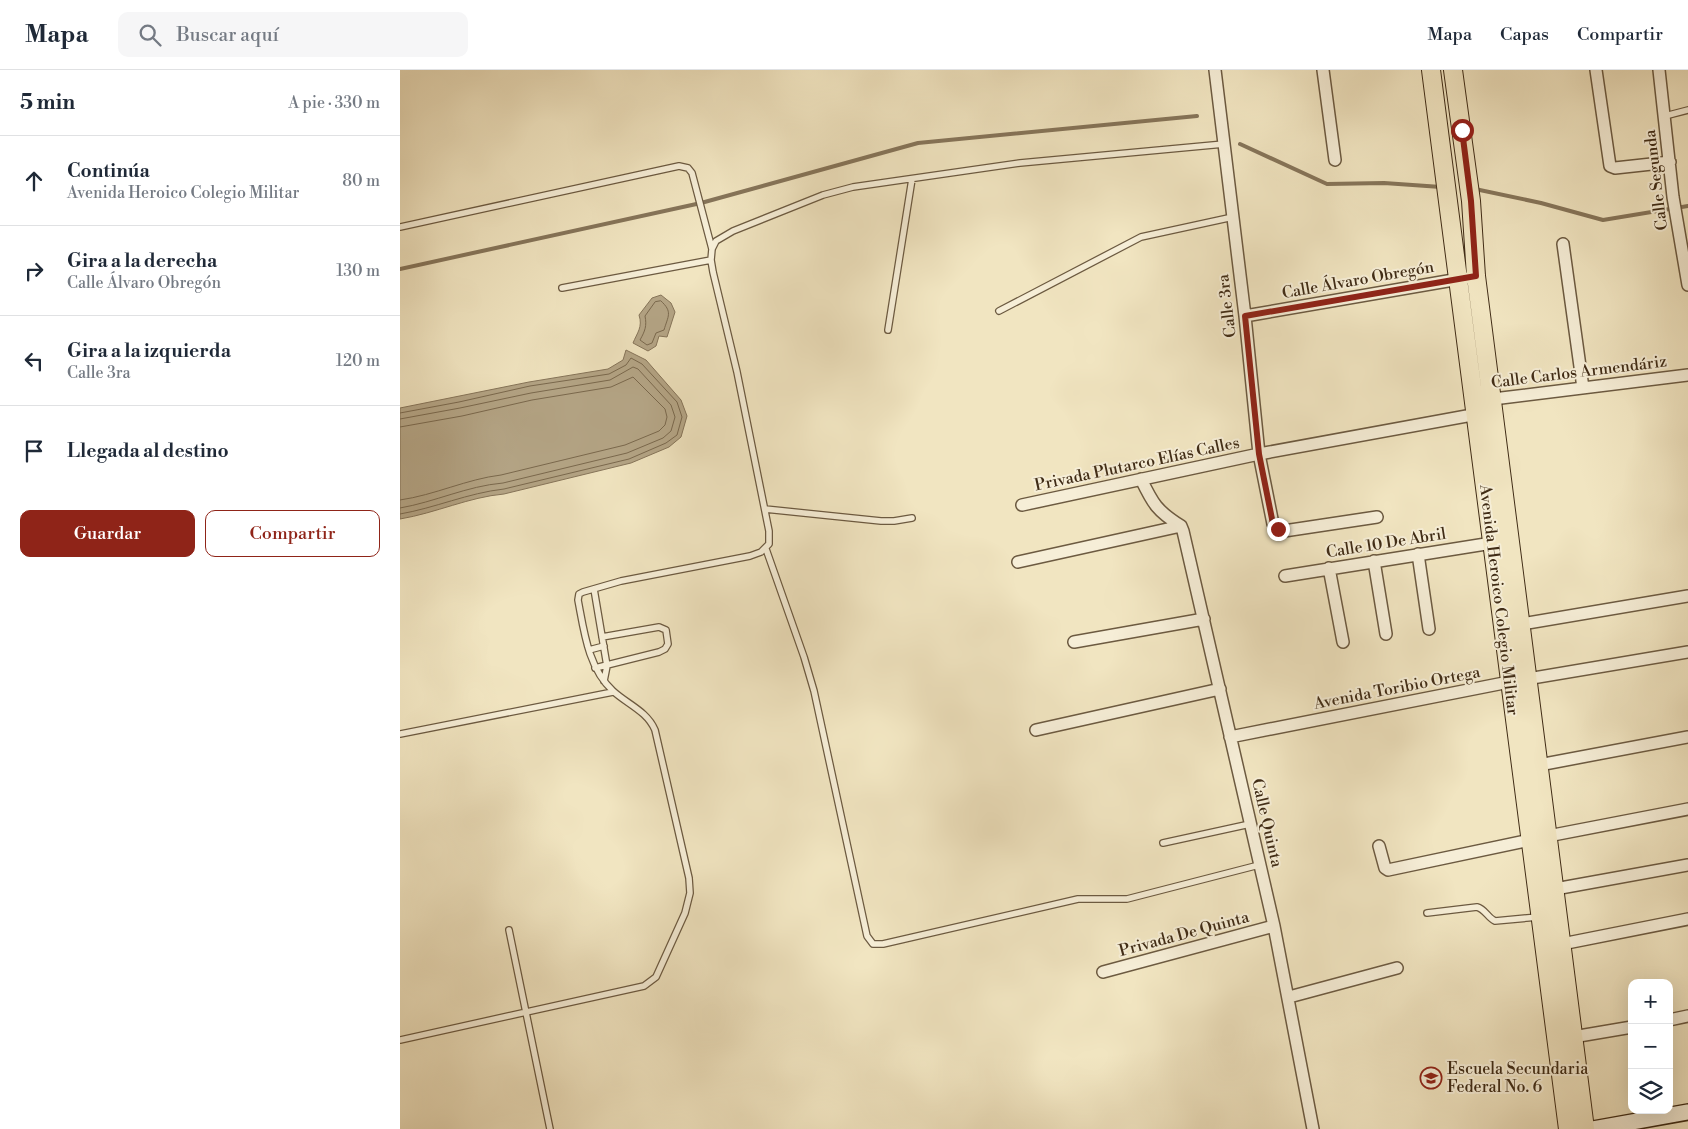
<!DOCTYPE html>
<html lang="es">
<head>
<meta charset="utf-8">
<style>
  :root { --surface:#fff; --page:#f6f6f7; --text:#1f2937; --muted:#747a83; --line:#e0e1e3; --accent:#8f2418 }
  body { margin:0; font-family:"Libre Bodoni",serif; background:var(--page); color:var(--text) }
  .controls { position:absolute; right:15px; bottom:15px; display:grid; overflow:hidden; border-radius:10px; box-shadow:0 5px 20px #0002 }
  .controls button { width:45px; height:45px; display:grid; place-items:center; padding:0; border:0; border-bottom:1px solid var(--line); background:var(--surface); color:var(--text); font:25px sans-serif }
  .stop { position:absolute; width:15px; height:15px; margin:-11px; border:4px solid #8f2418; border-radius:50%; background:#fff }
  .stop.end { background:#8f2418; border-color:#fff; box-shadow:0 1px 5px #0008 }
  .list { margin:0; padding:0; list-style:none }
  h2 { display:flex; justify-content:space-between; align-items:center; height:65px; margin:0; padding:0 20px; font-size:21px }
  h2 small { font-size:16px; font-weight:400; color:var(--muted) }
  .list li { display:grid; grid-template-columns:32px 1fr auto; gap:15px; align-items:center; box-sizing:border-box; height:90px; padding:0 20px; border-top:1px solid var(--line) }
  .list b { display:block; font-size:19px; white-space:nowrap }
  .list p { margin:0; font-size:16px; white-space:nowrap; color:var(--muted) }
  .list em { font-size:16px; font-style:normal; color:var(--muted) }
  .actions { display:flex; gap:10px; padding:15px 20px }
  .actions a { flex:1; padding:11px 0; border:1px solid var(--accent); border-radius:10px; text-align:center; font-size:18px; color:var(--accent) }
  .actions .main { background:var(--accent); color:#fff }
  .icon { flex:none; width:28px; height:28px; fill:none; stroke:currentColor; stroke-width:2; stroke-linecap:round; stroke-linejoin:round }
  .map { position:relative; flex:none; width:1288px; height:1059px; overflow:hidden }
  header { display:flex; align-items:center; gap:30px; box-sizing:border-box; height:70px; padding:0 25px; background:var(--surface); border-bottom:1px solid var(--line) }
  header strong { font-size:24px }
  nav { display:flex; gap:28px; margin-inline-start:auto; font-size:18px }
  .search { width:350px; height:45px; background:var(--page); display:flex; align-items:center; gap:12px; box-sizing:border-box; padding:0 18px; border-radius:10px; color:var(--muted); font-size:19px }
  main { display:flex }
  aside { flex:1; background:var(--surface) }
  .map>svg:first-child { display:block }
  .water { fill:#b5a687; stroke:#86755a }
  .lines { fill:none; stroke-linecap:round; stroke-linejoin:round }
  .shore { stroke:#7a694e; stroke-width:1 }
  .stream { stroke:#86755a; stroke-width:4 }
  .lane-casing { stroke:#6c5a41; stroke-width:8 }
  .street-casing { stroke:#6c5a41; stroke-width:14 }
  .secondary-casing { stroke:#402c16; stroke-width:18 }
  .primary-casing { stroke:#402c16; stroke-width:20 }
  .lane { stroke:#f6eed7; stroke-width:5.5 }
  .street { stroke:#f6eed7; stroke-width:11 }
  .secondary { stroke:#f6eed7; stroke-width:15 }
  .primary { stroke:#f1e5c1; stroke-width:18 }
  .route { stroke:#8f2418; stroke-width:6 }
  .labels { text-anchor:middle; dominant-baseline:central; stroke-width:4; stroke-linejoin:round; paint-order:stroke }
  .street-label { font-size:16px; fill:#402c16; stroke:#f6eed7 }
  .poi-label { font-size:16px; fill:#402c16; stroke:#f6eed7; text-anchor:start }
</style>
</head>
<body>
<header>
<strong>Mapa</strong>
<div class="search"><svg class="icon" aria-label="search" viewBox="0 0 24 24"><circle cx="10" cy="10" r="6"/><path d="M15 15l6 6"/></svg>Buscar aquí</div>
<nav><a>Mapa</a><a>Capas</a><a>Compartir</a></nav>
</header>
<main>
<aside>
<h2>5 min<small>A pie · 330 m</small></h2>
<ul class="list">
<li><svg class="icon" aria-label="ahead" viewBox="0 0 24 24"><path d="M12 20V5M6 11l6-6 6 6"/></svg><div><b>Continúa</b><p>Avenida Heroico Colegio Militar</p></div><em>80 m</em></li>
<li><svg class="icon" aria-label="right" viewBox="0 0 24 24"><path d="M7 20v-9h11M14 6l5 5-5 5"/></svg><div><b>Gira a la derecha</b><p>Calle Álvaro Obregón</p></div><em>130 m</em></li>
<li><svg class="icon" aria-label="left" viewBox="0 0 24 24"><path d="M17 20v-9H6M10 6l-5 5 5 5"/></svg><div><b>Gira a la izquierda</b><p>Calle 3ra</p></div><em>120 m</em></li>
<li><svg class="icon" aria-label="arrive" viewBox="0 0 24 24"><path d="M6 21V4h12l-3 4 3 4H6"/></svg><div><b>Llegada al destino</b></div></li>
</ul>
<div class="actions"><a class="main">Guardar</a><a>Compartir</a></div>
</aside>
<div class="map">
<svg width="1288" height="1059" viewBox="0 0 1288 1059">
  <rect width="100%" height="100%" fill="#f1e5c1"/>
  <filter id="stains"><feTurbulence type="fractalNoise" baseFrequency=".004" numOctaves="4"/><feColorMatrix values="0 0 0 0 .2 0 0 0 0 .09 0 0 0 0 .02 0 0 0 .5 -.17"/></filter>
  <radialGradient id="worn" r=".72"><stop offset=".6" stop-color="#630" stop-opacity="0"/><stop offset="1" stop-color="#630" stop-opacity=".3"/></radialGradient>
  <path class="water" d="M261 225 271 233 275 242 267 267 259 266 256 276 248 281 233 273C237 263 243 257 239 245L252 228Z
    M226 280 246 290 281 330 287 346 281 367 269 377 231 393 104 424C69 427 36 443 0 449V338L129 312 208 299 223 290Z"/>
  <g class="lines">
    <path class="shore" d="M261 231C273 242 268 246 264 260L256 263 252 273 247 275 240 270C245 261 247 256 245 246L255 232Z
      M0 343 59 332 130 316 209 304 226 295 231 288 242 294 277 332 282 347 277 365 266 373 229 389 104 419C68 423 35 438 0 444
      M0 349 60 338 131 323 210 310 233 297 238 299 271 335 275 347 271 361 263 368 227 383 103 413C67 416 35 432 0 438
      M0 357 62 346 132 330 211 317 233 307 265 339 267 347 265 355 259 361 225 375 101 405C67 409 35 425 0 430"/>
    <path class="stream" d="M840 74 927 114 984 113 1041 117
      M1075 119 1141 133 1203 150 1288 136
      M0 199 301 133 518 73 797 46"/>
    <g class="lane-casing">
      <path id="lane" d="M1265 46 1288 40
        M0 157 279 96 288 98 292 103 312 179
        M162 218 311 190
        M599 241 741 167 833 147
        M488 260 512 109
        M365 439 481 451H494L512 448
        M366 479 404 587 414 621 467 866 473 874H483L678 829H727L859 795
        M194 519 207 596 204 611
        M189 580 204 576
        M195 598 259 582 265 579 268 574 266 560 259 557 202 567
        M0 664 213 622
        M763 773 850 754
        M1027 843 1077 837C1085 839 1088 848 1095 851L1138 847
        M109 860 150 1059
        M0 970 244 916 256 907 285 843 290 823 289 808 255 660C247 641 227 634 213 621 188 598 184 561 178 530L179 524 183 522 221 511 350 486 361 482 369 474V461L337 302 313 202 311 190 312 179 316 171 333 161 423 125 453 117 620 93 824 74"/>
    </g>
    <g class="street-casing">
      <path id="street" d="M815 0 845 246 859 384 873 454 879 459 884 461 977 447
        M923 0 935 90
        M1196 0 1210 96 1215 98 1270 92
        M1259 0 1273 127 1288 215
        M1163 174 1183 318
        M845 246 1065 208
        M1085 330 1288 305
        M741 409C753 434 757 441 781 456
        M622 435 859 384 1094 341
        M781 456 783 461 874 856 913 1059
        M1018 484 1029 559
        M974 491 986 564
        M618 492 781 456
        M929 498 943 572
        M885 506 1092 473
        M1122 554 1288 526
        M674 572 804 549
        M636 660 820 619
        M830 667 1109 612 1288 582
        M1139 695 1288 667
        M1148 766 1288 739
        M979 776 985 798 988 800 1130 770
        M1155 819 1288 795
        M1162 874 1288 849
        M703 902 874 856
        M889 927 997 898
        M1269 950 1288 946
        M1173 967 1232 957"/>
    </g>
    <g class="secondary-casing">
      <path id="secondary" d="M1193 1059 1288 1042"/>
    </g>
    <g class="primary-casing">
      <path id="primary" d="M1031 0 1168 1059
        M1053 0 1071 131 1076 206 1185 1059"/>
    </g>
    <use href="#lane" class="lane"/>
    <use href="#street" class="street"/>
    <use href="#secondary" class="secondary"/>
    <use href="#primary" class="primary"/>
  </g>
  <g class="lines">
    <path class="route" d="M878 459 873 454 859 384 845 246 1076 206 1071 131 1062 60"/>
  </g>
  <defs>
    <g id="school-ring" transform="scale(1.125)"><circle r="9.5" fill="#f6eed7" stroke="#8f2418" stroke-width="1.5"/><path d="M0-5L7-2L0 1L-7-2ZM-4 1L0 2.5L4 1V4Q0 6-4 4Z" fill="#8f2418"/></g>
  </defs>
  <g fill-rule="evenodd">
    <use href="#school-ring" x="1031" y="1008"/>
  </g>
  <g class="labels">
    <g class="street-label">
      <text transform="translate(1256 110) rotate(-97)">Calle Segunda</text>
      <text transform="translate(958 210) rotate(-10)">Calle Álvaro Obregón</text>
      <text transform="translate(827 236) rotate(-97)">Calle 3ra</text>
      <text transform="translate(1179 302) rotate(-7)">Calle Carlos Armendáriz</text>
      <text transform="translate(737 394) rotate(-12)">Privada Plutarco Elías Calles</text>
      <text transform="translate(986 473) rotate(-9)">Calle 10 De Abril</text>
      <text transform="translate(1099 530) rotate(83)">Avenida Heroico Colegio Militar</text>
      <text transform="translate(997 618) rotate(-11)">Avenida Toribio Ortega</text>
      <text transform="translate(867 753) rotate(77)">Calle Quinta</text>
      <text transform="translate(784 864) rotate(-15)">Privada De Quinta</text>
    </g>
    <g class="poi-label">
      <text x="1047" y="999">Escuela Secundaria<tspan x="1047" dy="18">Federal No. 6</tspan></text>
    </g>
  </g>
  <rect width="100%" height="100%" filter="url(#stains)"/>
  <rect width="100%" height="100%" fill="url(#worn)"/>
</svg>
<div class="controls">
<button>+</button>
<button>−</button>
<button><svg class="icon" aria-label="layers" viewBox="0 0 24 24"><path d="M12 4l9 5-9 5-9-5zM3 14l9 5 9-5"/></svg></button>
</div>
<div class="stop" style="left:1062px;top:60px"></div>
<div class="stop end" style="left:878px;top:459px"></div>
</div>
</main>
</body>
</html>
